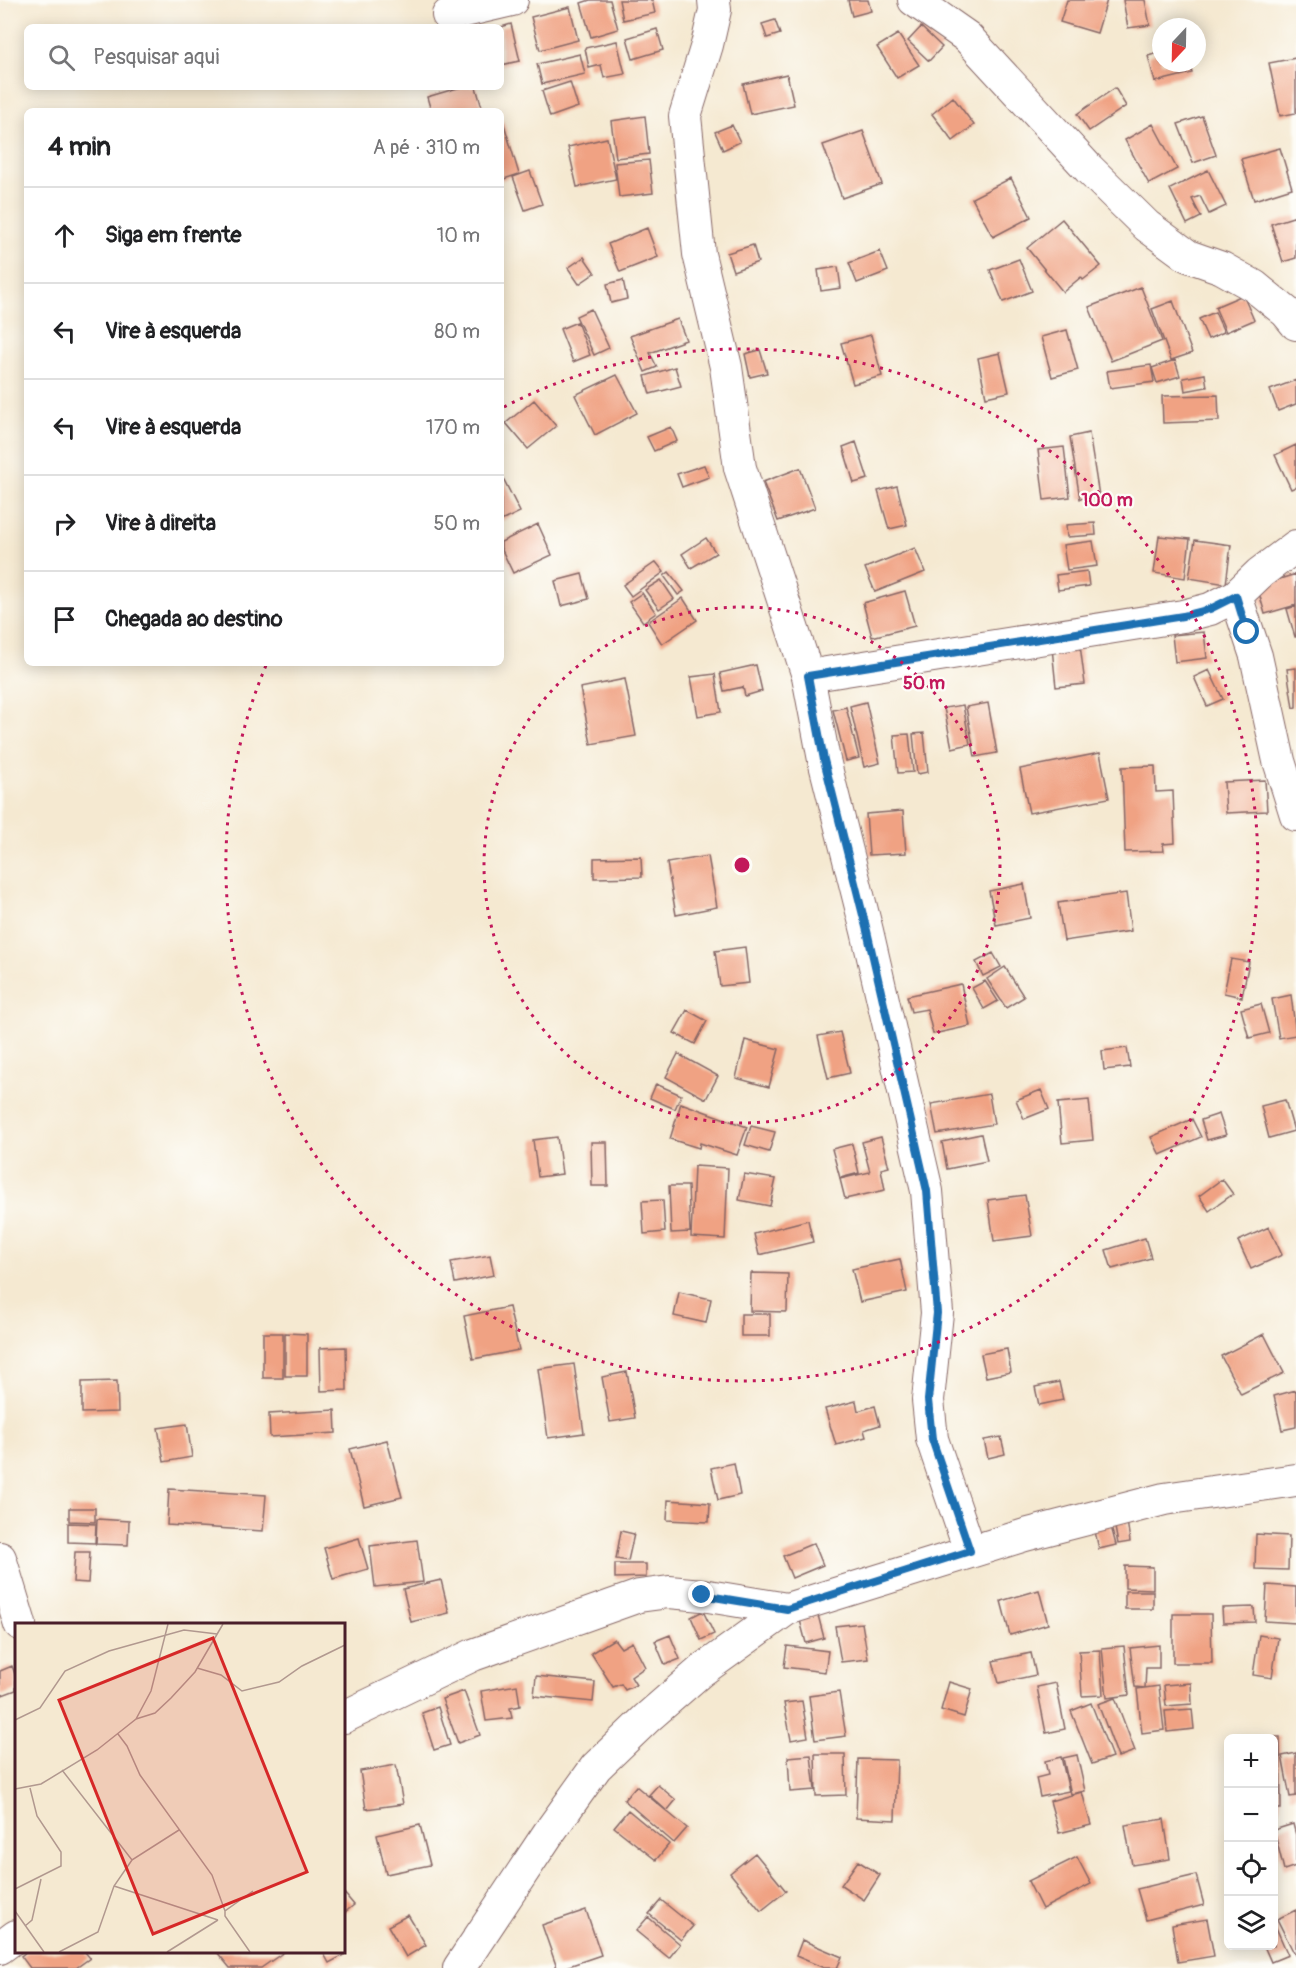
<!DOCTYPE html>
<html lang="pt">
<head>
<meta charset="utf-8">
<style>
  :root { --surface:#fff; --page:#f6f6f6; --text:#202124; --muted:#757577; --line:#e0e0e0 }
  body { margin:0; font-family:Pangolin,sans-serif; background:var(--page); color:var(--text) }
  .controls { position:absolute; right:18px; bottom:18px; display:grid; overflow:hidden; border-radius:9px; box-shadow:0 3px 15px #0003 }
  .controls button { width:54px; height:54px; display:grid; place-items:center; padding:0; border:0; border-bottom:2px solid var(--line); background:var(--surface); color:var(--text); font:30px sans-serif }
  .compass { position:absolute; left:1152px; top:18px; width:54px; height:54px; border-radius:50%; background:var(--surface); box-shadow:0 3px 15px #0003; rotate:202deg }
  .stop { position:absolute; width:18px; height:18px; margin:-14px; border:4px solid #1f6fb2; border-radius:50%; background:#fff }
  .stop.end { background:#1f6fb2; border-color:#fff; box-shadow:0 2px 6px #0008 }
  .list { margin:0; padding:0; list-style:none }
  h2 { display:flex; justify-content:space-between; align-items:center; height:78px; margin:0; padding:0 24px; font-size:26px }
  h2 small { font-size:20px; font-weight:400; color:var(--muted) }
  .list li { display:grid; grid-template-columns:39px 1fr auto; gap:18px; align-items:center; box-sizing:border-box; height:96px; padding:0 24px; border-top:2px solid var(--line) }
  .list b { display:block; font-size:22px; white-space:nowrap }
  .list em { font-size:20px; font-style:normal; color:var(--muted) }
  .icon { flex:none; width:33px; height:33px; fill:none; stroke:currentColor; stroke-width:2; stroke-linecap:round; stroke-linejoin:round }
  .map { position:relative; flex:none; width:1296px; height:1968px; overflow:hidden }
  .search { position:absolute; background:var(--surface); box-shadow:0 3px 15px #0003; left:24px; top:24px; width:480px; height:66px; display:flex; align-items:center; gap:15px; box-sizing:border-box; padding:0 21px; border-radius:9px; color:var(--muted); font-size:22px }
  .panel { position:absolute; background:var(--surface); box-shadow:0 3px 15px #0003; left:24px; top:108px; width:480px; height:558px; border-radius:9px }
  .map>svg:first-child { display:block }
  .building { fill:#f0a283 }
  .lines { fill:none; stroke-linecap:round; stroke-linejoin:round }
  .minor-casing { stroke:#866665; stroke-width:34 }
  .minor { stroke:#fff; stroke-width:32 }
  .route { stroke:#1f6fb2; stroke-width:8 }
  .ring { fill:none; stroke:#c2185b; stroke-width:3; stroke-dasharray:3 6 }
  .inset-road { fill:none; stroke:#b1988f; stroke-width:1.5 }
  .view { fill:#d62828; fill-opacity:0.15; stroke:#d62828; stroke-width:3 }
  .inset-edge { fill:none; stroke:#4a1f2b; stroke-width:3 }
  .centre { fill:#c2185b; stroke:#fdfcf7; stroke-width:3 }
  .ring-label { font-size:18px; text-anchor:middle; font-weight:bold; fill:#c2185b; stroke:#fdfcf7; stroke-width:4.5; stroke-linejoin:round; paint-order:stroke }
</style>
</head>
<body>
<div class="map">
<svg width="1296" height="1968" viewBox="0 0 1296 1968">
  <rect width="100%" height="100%" fill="#fdfcf7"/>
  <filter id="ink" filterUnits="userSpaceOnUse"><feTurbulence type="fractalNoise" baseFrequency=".0167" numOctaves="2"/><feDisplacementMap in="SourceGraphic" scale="12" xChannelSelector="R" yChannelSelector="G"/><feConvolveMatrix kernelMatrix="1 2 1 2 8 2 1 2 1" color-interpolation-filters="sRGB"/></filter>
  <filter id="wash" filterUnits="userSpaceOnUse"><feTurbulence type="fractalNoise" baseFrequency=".008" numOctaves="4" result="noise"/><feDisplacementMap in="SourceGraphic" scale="24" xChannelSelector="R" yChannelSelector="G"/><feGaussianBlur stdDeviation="1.35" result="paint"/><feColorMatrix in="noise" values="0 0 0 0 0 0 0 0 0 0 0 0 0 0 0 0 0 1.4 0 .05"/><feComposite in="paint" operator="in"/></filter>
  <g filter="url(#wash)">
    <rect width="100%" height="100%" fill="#f5e9d1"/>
    <g id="blocks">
      <path class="building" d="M590 0H610L618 29 591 37 581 3Z
        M619 0H652L655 13 623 20Z
        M848 0H868L871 11 852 16Z
        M1067 0H1107L1097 33 1060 22Z
        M1123 0H1145L1150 25 1128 28Z
        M570 7 578 40 540 50 531 17Z
        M775 20 780 34 767 38 762 24Z
        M511 24 520 61 501 65V27Z
        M921 27 942 47 929 61 908 41Z
        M657 29 663 50 633 59 627 38Z
        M898 34 919 65 897 78 877 47Z
        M617 41 625 74 604 78 601 65 589 68 585 48Z
        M1161 52V63H1189L1192 73 1155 82 1148 56Z
        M580 54 585 74 542 84 537 64Z
        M1296 58V113L1280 116 1269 63Z
        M787 74 794 105 750 114 743 84Z
        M570 82 578 107 550 117 542 91Z
        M461 87H476L483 111H431L427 97Z
        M1115 88 1126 106 1089 131 1077 114Z
        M953 97 974 125 953 141 932 114Z
        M645 116 649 154 616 158 611 121Z
        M1202 116 1216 155 1193 163 1178 124Z
        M503 121 519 174 501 180V122Z
        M1153 124 1177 169 1149 184 1125 140Z
        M732 125 740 142 723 150 715 132Z
        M863 131 882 184 842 198 823 145Z
        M607 138 616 179 577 187 568 147Z
        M1280 148 1292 188 1254 200 1241 159Z
        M649 160 653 193 619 197 615 163Z
        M1208 170 1226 206 1209 214 1200 196 1192 199 1201 217 1187 224 1170 189Z
        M530 171 542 204 525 210 513 177Z
        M1011 178 1031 217 993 237 972 198Z
        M1296 216V258L1283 262 1271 224Z
        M1062 219 1101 266 1083 280 1081 277 1063 292 1027 248Z
        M647 228 658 257 620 272 608 244Z
        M753 245 758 262 733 271 727 253Z
        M880 251 888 271 857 283 849 263Z
        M584 257 595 273 579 284 568 268Z
        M1019 259 1032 291 1003 302 990 270Z
        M838 267 841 288 821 291 818 270Z
        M623 280 627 299 611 303 607 284Z
        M1141 287 1162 341 1111 361 1089 307Z
        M1243 295 1254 320 1226 332 1215 307Z
        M1173 301 1192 353 1171 360 1152 309Z
        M591 309 609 348 594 355 576 316Z
        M1215 312 1224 332 1208 339 1199 319Z
        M678 319 686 340 650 353 657 367 645 372 630 336Z
        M577 322 590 355 573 362 560 329Z
        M1067 330 1078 370 1052 377 1041 337Z
        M871 335 882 376 853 384 841 343Z
        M760 350 767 373 750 377 745 354Z
        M1000 353 1009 392 986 397 978 358Z
        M1175 360 1180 376 1157 383 1152 368Z
        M1151 365 1154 382 1110 388 1107 371Z
        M675 367 681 386 650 394 645 376Z
        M1205 374 1207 387 1185 391 1183 378Z
        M617 375 637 413 595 435 575 395Z
        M1296 380V404L1278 411 1270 390Z
        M1218 395 1219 421 1163 423 1162 396Z
        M534 400 556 426 528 449 506 423Z
        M671 427 677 441 654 451 647 437Z
        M1089 433 1099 496 1080 499 1070 437Z
        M856 442 868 479 854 483 843 447Z
        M1296 445V487L1291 489 1275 455Z
        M1064 447 1070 497 1044 500 1038 450Z
        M704 465 709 477 682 487 677 474Z
        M800 468 815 508 778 521 763 482Z
        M501 474 520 512 501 521Z
        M897 486 907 525 889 529 878 491Z
        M1095 523 1096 535 1067 537 1066 525Z
        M538 524 552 555 513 573 501 548V542Z
        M1159 536 1190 539 1185 578 1154 573Z
        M706 538 716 553 691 568 682 554Z
        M1195 540 1231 545 1226 584 1189 578Z
        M1093 541 1097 566 1067 570 1063 545Z
        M915 548 925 572 875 592 865 568Z
        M656 562 664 572 631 596 623 585Z
        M1087 571 1089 586 1058 590 1056 575Z
        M669 572 684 591 678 595 664 576Z
        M582 574 589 599 561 606 555 581Z
        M1296 574V605L1265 614 1257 586Z
        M661 580 674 599 659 609 645 590Z
        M905 591 915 626 872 637 863 603Z
        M642 593 656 613 643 622 629 602Z
        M683 598 697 620 662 644 648 622Z
        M1296 606V637H1295L1287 609Z
        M1204 632 1207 658 1175 662 1172 635Z
        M1080 645 1085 684 1056 687 1052 648Z
        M756 665 762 691 745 696 743 687 724 691 720 673Z
        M1296 668V707L1293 708 1287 669Z
        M1209 670 1223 699 1207 706 1194 677Z
        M715 674 721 712 698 716 691 677Z
        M625 679 636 736 591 744 580 688Z
        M866 702 880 763 864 767 850 706Z
        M988 703 997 753 975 757 966 707Z
        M963 705 970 744 952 748 944 708Z
        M846 707 859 758 846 761 833 710Z
        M924 733 928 772 917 774 913 734Z
        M909 734 913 772 898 773 894 735Z
        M1100 753 1109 798 1029 813 1020 769Z
        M1155 766 1156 792 1173 791 1175 843 1163 844 1164 851 1125 852 1122 767Z
        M1265 780 1267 811 1226 813 1224 782Z
        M903 811 906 853 869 855 866 814Z
        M708 856 717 907 676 915 667 863Z
        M641 857 642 877 594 878V858Z
        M1024 884 1030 918 996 925 989 891Z
        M1126 893 1131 931 1064 941 1058 903Z
        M745 947 749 983 720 986 715 951Z
        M993 953 1001 967 983 976 976 962Z
        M1231 959 1249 962 1242 997 1224 993Z
        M1005 967 1024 997 1006 1008 987 979Z
        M985 981 998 1001 984 1009 972 988Z
        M961 984 970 1026 933 1034 927 1009 911 1012 907 996Z
        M1291 995 1296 1035 1279 1038 1272 999Z
        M1261 1004 1269 1033 1249 1038 1241 1009Z
        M687 1010 707 1021 695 1044 674 1033Z
        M840 1032 850 1073 828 1078 818 1036Z
        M745 1040 779 1049 769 1087 736 1078Z
        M1127 1048 1130 1067 1104 1070 1102 1051Z
        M678 1054 718 1076 706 1099 666 1077Z
        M656 1084 681 1095 675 1109 650 1098Z
        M1041 1090 1049 1109 1024 1119 1016 1100Z
        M989 1094 994 1124 937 1134 931 1104Z
        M1089 1100 1093 1140 1062 1143 1058 1103Z
        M1285 1100 1294 1131 1269 1138 1261 1106Z
        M681 1103 747 1127 737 1155 700 1143 699 1148 670 1139Z
        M1219 1114 1226 1135 1207 1140 1201 1120Z
        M1192 1119 1201 1137 1160 1155 1151 1137Z
        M751 1126 775 1132 769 1152 745 1145Z
        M981 1134 987 1161 947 1169 942 1142Z
        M557 1137 562 1174 538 1177 533 1140Z
        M881 1137 889 1167 881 1169 885 1190 845 1199 840 1179 870 1172 862 1142Z
        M591 1142H607L608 1186H592Z
        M852 1144 859 1173 840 1178 832 1149Z
        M694 1166 728 1168 725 1239 691 1237Z
        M744 1174 776 1179 770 1206 739 1200Z
        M1222 1179 1233 1194 1209 1211 1199 1196Z
        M669 1186H688L690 1232 671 1233Z
        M1025 1195 1032 1236 994 1241 988 1200Z
        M663 1200 665 1232 644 1234 642 1201Z
        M808 1220 813 1242 759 1255 754 1234Z
        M1269 1227 1282 1255 1251 1269 1238 1241Z
        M1145 1238 1151 1258 1112 1269 1106 1250Z
        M490 1255 494 1275 455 1283 451 1262Z
        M900 1259 907 1292 860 1302 852 1269Z
        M751 1273 788 1274 787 1312 750 1311Z
        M679 1292 711 1299 706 1323 674 1316Z
        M509 1307 519 1350 473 1359 464 1316Z
        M741 1314H770V1336H741Z
        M263 1333H283V1378H263Z
        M285 1333 307 1334V1376H285Z
        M1264 1334 1284 1373 1241 1394 1221 1356Z
        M346 1347 347 1390 321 1391 320 1348Z
        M1007 1349 1011 1372 986 1377 981 1354Z
        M574 1364 584 1433 548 1438 538 1369Z
        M627 1372 635 1418 610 1422 602 1377Z
        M117 1381 118 1412 82 1413V1382Z
        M1059 1382 1063 1400 1039 1405 1035 1387Z
        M1296 1390V1427L1282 1430 1274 1396Z
        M856 1401 858 1411 875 1406 880 1425 864 1430 866 1437 836 1445 825 1409Z
        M335 1410 336 1433 270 1437 269 1414Z
        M187 1424 192 1457 164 1462 158 1428Z
        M1001 1437 1005 1454 988 1458 984 1440Z
        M387 1440 402 1497 364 1506 350 1449Z
        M734 1463 740 1495 718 1500 711 1468Z
        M169 1489 266 1495 263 1531 167 1525Z
        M668 1500 710 1503 709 1522 667 1520Z
        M69 1508H95V1522L69 1521Z
        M97 1519 129 1521 128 1545 96 1544Z
        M1127 1520 1130 1542 1118 1544 1114 1522Z
        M68 1523 96 1524 95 1543 68 1542Z
        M1110 1523 1116 1545 1099 1549 1094 1527Z
        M621 1531 634 1534 628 1561 616 1559Z
        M1256 1534 1289 1536 1288 1570 1255 1569Z
        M359 1538 368 1569 333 1579 324 1548Z
        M417 1540 423 1582 375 1587 370 1546Z
        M814 1543 823 1565 792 1578 783 1556Z
        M75 1552H90L88 1583 73 1582Z
        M615 1564H646V1577L615 1578Z
        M1125 1566 1153 1567V1589L1125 1588Z
        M441 1580 449 1613 411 1622 403 1589Z
        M1267 1585 1296 1587V1623L1265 1621Z
        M1039 1590 1048 1624 1010 1635 1001 1601Z
        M1125 1591H1153V1609H1125Z
        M1254 1607 1255 1622 1223 1623 1222 1608Z
        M703 1611 714 1634 701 1640 691 1617Z
        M1173 1614H1211L1212 1663H1173Z
        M818 1615 824 1638 806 1643 800 1620Z
        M862 1623 868 1659 841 1662 835 1626Z
        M670 1635 680 1659 665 1665 655 1641Z
        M1259 1635 1278 1638 1272 1678 1253 1675Z
        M614 1639 621 1648 632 1642 645 1667 631 1677 636 1685 625 1690 621 1684 613 1687 591 1653Z
        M1159 1645V1668H1146L1145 1688 1135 1687 1130 1648Z
        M787 1646 828 1651 825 1672 784 1667Z
        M1124 1646 1129 1695 1107 1698 1102 1648Z
        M1100 1650 1103 1695 1082 1696 1079 1651Z
        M1031 1653 1036 1675 999 1683 993 1661Z
        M12 1666 16 1677V1690L0 1696V1671Z
        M536 1676 595 1682 593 1702 534 1696Z
        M949 1682 972 1689 964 1717 941 1710Z
        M1056 1683 1065 1729 1046 1733 1037 1687Z
        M1191 1683 1192 1704 1166 1706 1164 1685Z
        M517 1685 520 1706 510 1708 512 1718 486 1721 481 1691Z
        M1159 1686 1164 1730 1142 1733 1137 1689Z
        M464 1691 480 1735 458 1743 442 1699Z
        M839 1692 846 1736 815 1740 809 1696Z
        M1115 1698 1135 1751 1118 1757 1098 1704Z
        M802 1701 808 1737 791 1740 784 1703Z
        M1091 1703 1112 1757 1092 1764 1071 1711Z
        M438 1707 450 1745 434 1750 422 1713Z
        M1192 1709 1194 1729 1167 1732 1165 1711Z
        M1274 1737H1280L1281 1809H1274Z
        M1296 1753V1796L1290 1797 1282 1756Z
        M815 1754H845L846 1795 816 1796Z
        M811 1755 815 1790 790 1792 788 1757Z
        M1077 1755 1085 1791 1071 1794 1063 1758Z
        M1061 1757 1069 1791 1040 1797 1036 1778 1048 1775 1045 1761Z
        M858 1759 897 1760 895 1820 856 1818Z
        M396 1765 403 1804 366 1809 360 1771Z
        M658 1785 676 1800 667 1811 649 1795Z
        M636 1786 687 1828 674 1843 624 1800Z
        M1082 1792 1091 1825 1059 1833 1050 1801Z
        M628 1810 669 1844 656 1860 614 1827Z
        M1164 1819 1170 1859 1132 1865 1125 1825Z
        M1293 1824 1296 1835V1866L1284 1870 1274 1830Z
        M420 1825 430 1865 386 1874 377 1835Z
        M755 1853 786 1891 761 1911 730 1873Z
        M1077 1857 1091 1884 1042 1909 1028 1881Z
        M858 1861 880 1875 864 1900 841 1885Z
        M1196 1875 1204 1905 1146 1920 1137 1889Z
        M344 1893 354 1905 344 1913Z
        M661 1900 693 1926 681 1940 649 1914Z
        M586 1910 601 1955 563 1968H557L542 1925Z
        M1296 1910V1957L1277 1919Z
        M408 1915 426 1945 406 1957 388 1926Z
        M648 1917 680 1944 669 1958 636 1931Z
        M1207 1919 1214 1956 1178 1962 1172 1925Z
        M1274 1923 1288 1955 1271 1962 1264 1946H1274Z
        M802 1940 842 1957 837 1968H824L796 1956Z
        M26 1952H85L90 1958 76 1968H30L21 1956Z
        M217 1952H284L261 1968H230Z
        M323 1952H342L344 1955 329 1963Z"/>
    </g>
  </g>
  <g filter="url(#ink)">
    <use href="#blocks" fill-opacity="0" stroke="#866665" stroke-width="1.5"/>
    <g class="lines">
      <g class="minor-casing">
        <path id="minor" d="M714 0 715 10 707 45 685 116 699 254 726 367 740 468 808 676 824 760 867 931 927 1191 937 1313 928 1400 932 1439 970 1551
          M914 0 967 37 1089 169 1147 226 1188 256 1222 268 1254 286 1286 312 1296 324
          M448 15 512 0
          M1236 596 1260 573 1296 546
          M808 676 1183 616 1210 609 1236 596 1256 656 1279 761 1296 815
          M0 1558 20 1624
          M344 1717 473 1655 639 1596 669 1592 702 1595 787 1609
          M0 1948 16 1936
          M459 1968 548 1834 596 1767 647 1718 701 1671 787 1609 1025 1535 1164 1499 1296 1480"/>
      </g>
      <use href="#minor" class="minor"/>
    </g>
  </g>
  <g class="lines" filter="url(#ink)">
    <path class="route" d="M702 1595 787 1609 970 1551 932 1439 928 1400 937 1313 927 1191 867 931 824 760 808 676 1183 616 1210 609 1236 596 1247 632"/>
  </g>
  <g class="ring">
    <circle cx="742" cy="865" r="258"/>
    <path d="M504 407A516 516 0 1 1 267 663"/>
  </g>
  <g transform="translate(15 1623)">
    <rect width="330" height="330" fill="#f5e9d1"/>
    <path class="inset-road" d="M182 45 206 52 227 68 264 59 287 43 330 22M121 96 140 90 156 75 180 49 208 1M0 97 25 85 50 48 94 28 169 7 202 11M103 111 112 123 125 152 197 252 210 288M47 147 117 237 164 207M0 166 26 161 82 127 121 96 136 68 153 1M99 263 203 297M0 266 46 243V229L22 193 15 165M0 288 29 329M10 303 17 297 26 256M44 329 83 309 99 263 117 237M152 329 203 297M235 329 210 293V288L238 268"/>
    <path class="view" d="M198 15 292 249 138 311 44 77Z"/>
    <rect width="330" height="330" class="inset-edge"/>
  </g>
  <circle cx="742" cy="865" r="9" class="centre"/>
  <g class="ring-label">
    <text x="1107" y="506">100 m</text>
    <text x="924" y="689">50 m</text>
  </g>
</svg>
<div class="controls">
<button>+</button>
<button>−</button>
<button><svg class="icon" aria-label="locate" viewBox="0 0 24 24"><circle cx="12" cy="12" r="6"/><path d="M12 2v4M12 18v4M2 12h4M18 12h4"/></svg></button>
<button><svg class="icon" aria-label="layers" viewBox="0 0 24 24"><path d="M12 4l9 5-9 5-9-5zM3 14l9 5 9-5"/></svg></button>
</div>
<svg class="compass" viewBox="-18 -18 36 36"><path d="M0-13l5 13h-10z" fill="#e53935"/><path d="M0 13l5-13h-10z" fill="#757577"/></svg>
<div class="stop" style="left:1247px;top:632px"></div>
<div class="stop end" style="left:702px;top:1595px"></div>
<div class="search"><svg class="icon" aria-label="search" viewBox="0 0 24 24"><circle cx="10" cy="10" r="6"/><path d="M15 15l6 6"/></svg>Pesquisar aqui</div>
<section class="panel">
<h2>4 min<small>A pé · 310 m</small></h2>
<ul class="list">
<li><svg class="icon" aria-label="ahead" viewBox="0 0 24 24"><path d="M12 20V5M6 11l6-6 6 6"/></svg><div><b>Siga em frente</b></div><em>10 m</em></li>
<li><svg class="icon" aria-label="left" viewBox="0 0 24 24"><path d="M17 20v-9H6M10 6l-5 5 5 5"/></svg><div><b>Vire à esquerda</b></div><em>80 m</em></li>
<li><svg class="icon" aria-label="left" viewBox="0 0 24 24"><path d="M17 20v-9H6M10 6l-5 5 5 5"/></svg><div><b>Vire à esquerda</b></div><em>170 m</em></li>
<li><svg class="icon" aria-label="right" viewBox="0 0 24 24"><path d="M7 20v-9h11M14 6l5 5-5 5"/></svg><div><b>Vire à direita</b></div><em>50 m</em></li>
<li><svg class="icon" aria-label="arrive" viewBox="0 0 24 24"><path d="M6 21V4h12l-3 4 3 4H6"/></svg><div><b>Chegada ao destino</b></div></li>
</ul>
</section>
</div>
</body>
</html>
